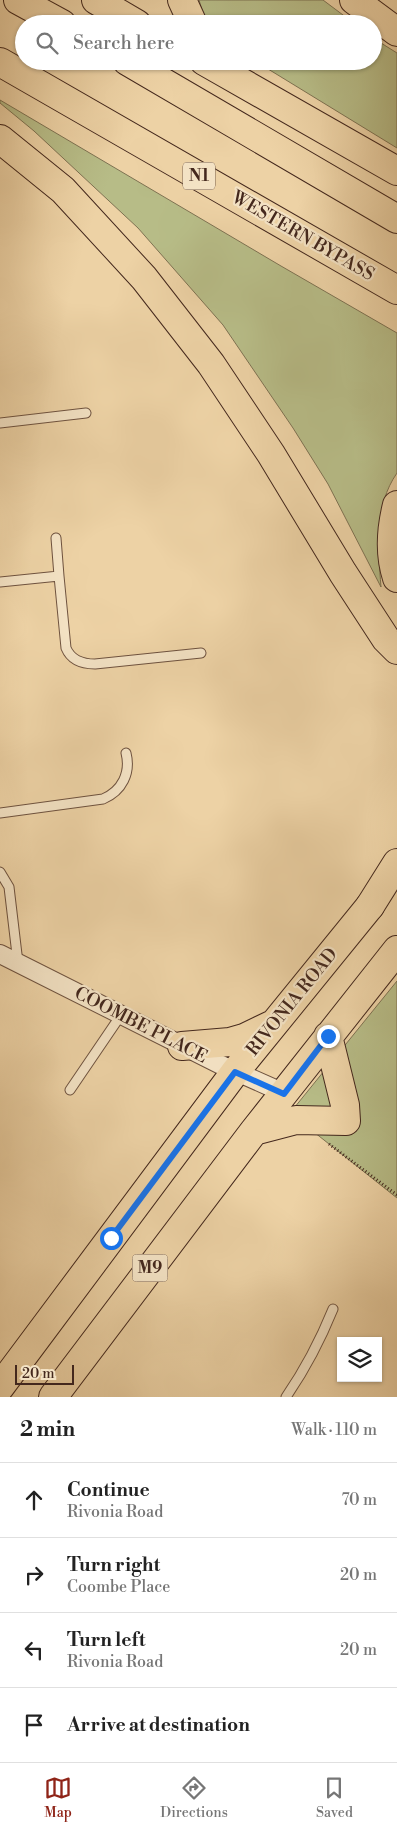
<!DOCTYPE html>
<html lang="en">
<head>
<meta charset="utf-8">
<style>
  :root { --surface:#fff; --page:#f6f6f6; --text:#222; --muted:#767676; --line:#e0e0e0; --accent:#8f2418 }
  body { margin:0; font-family:"Libre Bodoni",serif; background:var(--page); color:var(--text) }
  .controls { position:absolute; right:15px; bottom:15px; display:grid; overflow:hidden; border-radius:0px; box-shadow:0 1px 4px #0004 }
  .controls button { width:45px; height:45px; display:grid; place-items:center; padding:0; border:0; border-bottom:1px solid var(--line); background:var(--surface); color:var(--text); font:25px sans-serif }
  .scale { position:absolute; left:15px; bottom:12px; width:59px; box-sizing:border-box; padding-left:5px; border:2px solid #44281d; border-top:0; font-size:14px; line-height:18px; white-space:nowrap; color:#44281d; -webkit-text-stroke:4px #f3e2c4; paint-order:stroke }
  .stop { position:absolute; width:15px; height:15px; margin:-11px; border:4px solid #1a73e8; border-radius:50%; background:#fff }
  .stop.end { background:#1a73e8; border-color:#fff; box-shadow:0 1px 5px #0008 }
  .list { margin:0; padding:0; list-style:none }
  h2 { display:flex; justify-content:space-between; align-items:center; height:65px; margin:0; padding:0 20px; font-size:21px }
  h2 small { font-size:16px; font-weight:400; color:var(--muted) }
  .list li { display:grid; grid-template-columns:32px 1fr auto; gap:15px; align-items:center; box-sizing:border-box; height:75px; padding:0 20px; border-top:1px solid var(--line) }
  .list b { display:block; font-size:19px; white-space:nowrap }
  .list p { margin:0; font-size:16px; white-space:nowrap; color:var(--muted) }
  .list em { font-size:16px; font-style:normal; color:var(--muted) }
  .icon { flex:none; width:28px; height:28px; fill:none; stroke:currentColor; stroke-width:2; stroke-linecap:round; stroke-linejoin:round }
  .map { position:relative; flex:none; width:397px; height:1397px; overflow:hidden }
  .search { position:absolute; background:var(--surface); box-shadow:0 1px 4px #0004; left:15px; right:15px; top:15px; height:55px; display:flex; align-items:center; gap:12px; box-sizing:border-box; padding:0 18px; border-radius:28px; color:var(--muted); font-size:19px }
  .sheet { height:365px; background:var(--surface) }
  nav { display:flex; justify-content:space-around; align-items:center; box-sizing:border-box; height:70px; border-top:1px solid var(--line); background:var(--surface); font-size:14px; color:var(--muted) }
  nav a { display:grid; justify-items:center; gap:2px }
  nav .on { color:var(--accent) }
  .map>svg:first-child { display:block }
  .green { fill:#b7bc87; stroke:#7e7252 }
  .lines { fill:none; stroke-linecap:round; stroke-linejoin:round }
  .lane-casing { stroke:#6e523f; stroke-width:11 }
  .street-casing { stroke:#6e523f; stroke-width:20 }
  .primary-casing { stroke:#44281d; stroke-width:30 }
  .highway-casing { stroke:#44281d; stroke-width:30 }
  .path { stroke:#44281d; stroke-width:3; stroke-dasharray:1 2.5; stroke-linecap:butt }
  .lane { stroke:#f3e2c4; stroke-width:9 }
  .street { stroke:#f3e2c4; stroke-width:18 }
  .primary { stroke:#edd2a5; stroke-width:28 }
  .highway { stroke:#edd2a5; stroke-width:28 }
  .route { stroke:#1a73e8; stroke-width:6 }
  .labels { text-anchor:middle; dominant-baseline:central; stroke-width:4.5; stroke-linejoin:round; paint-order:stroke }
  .shield { fill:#f3e2c4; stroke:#78604f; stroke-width:1 }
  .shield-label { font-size:16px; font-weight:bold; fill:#44281d }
  .street-label { font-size:18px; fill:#44281d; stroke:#f3e2c4 }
</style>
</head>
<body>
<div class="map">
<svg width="397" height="1397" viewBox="0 0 397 1397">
  <rect width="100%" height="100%" fill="#edd2a5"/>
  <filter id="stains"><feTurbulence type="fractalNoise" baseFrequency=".004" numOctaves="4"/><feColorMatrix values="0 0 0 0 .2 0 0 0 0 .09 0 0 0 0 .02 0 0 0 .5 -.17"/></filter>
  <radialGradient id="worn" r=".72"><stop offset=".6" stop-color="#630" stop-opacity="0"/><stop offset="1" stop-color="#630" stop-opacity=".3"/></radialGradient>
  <path class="green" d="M199 0H323L355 24H209L203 13Z
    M373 38 397 53V148L255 61H373Z
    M0 100 281 266 397 333V473C374 506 378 548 381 587L328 484 293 428 223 325 138 228 34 131 0 103Z
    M397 981V1198L290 1113Z"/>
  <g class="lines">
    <g class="lane-casing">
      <path id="lane" d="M0 423 86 413
        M56 538 59 576
        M0 582 59 576 66 648C71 660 82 664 95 664L201 653
        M0 813 103 799C122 791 131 773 126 753
        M0 872 9 887 18 963
        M70 1090 121 1015
        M286 1397C306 1368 320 1341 333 1309"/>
    </g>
    <g class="street-casing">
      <path id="street" d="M0 954 219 1064 284 1093"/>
    </g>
    <g class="primary-casing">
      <path id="primary" d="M182 1046 230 1042 244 1038 271 1025
        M254 1131 296 1120 346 1121 345 1105 328 1036
        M0 1387 235 1072 370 906
        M53 1397 254 1131 397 950"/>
    </g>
    <g class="highway-casing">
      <path id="highway" d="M18 0 62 24
        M96 0 137 24
        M182 0 193 24
        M354 0 397 32
        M127 61 397 219
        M204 61 397 171
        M0 62 397 290
        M0 139 63 190 144 278 211 364 271 454 343 573 386 639 397 650
        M397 505C391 529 389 554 397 578
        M370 906 397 863"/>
    </g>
    <path class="path" d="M329 1144 397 1195"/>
    <use href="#lane" class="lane"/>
    <use href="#street" class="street"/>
    <use href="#primary" class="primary"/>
    <use href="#highway" class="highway"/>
  </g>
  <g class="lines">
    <path class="route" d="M111 1238 235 1072 284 1094 328 1036"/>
  </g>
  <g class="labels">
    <g class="shield">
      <rect x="183" y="162.5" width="32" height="27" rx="4"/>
      <rect x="132.5" y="1254.5" width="35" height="27" rx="4"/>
    </g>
    <g class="shield-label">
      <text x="199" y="176">N1</text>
      <text x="150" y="1268">M9</text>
    </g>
    <g class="street-label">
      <text transform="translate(303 236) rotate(30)">WESTERN BYPASS</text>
      <text transform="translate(292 1002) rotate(-51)">RIVONIA ROAD</text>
      <text transform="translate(141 1025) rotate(27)">COOMBE PLACE</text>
    </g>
  </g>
  <rect width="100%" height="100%" filter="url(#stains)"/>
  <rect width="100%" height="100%" fill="url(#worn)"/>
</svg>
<div class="controls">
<button><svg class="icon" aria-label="layers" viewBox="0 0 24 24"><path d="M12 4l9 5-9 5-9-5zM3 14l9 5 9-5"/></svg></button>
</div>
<div class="scale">20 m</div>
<div class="stop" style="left:111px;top:1238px"></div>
<div class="stop end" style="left:328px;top:1036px"></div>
<div class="search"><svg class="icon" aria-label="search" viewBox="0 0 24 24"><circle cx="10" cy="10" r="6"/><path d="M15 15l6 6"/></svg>Search here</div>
</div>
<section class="sheet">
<h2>2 min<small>Walk · 110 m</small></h2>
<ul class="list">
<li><svg class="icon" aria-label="ahead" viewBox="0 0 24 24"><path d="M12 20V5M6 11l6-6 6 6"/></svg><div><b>Continue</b><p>Rivonia Road</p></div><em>70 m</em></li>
<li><svg class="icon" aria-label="right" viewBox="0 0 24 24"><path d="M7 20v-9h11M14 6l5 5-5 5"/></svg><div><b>Turn right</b><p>Coombe Place</p></div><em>20 m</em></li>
<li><svg class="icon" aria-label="left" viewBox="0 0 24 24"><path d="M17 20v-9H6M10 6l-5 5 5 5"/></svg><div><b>Turn left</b><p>Rivonia Road</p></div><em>20 m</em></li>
<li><svg class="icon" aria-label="arrive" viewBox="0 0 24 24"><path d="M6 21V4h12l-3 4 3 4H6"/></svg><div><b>Arrive at destination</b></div></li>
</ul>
</section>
<nav>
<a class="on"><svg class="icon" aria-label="map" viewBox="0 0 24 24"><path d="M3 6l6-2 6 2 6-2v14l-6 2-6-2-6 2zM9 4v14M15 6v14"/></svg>Map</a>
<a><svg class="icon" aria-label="directions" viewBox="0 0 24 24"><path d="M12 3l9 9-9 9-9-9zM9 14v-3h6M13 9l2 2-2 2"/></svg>Directions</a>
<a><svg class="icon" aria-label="saved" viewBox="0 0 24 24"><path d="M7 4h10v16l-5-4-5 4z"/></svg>Saved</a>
</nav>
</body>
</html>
